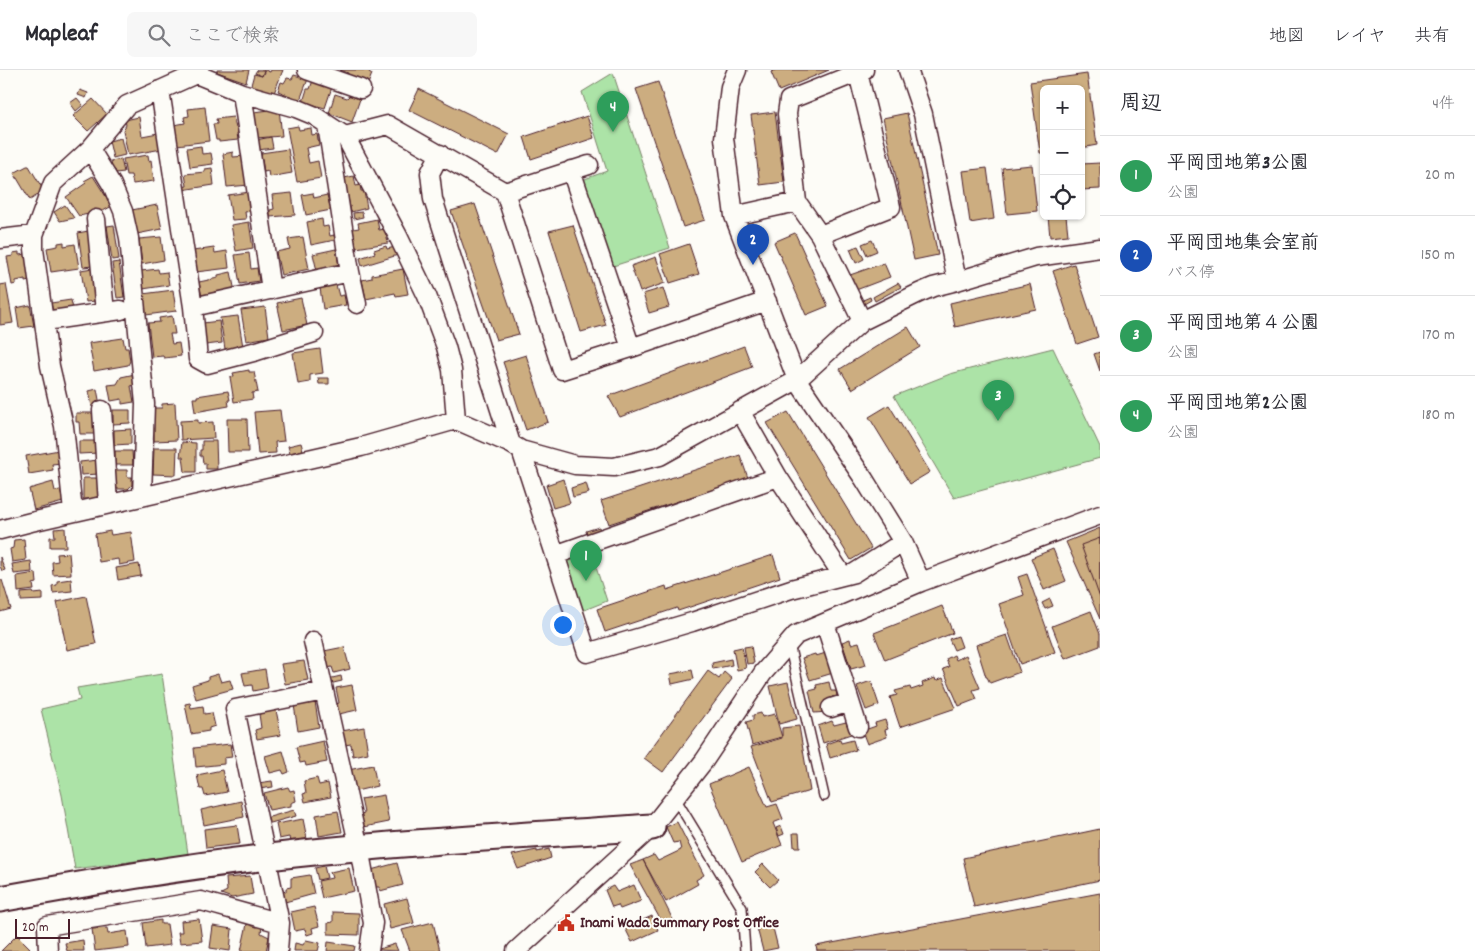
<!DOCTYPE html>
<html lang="ja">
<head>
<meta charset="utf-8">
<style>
  :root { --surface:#fff; --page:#f7f7f7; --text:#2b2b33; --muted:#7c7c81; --line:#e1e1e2; --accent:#c8321e }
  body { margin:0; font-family:Dekko,"Klee One",sans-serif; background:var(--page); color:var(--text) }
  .controls { position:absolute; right:15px; top:15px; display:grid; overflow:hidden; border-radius:8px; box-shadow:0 1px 4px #0004 }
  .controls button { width:45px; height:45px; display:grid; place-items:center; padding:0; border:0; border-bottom:1px solid var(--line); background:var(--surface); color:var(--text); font:25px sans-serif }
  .scale { position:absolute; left:15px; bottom:12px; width:55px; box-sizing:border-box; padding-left:5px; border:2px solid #4a1f2b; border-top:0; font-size:14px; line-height:18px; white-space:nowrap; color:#4a1f2b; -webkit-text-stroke:4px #fdfcf7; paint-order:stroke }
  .you { position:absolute; left:562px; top:554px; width:18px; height:18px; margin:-12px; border:4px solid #fff; border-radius:50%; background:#1a73e8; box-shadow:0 0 0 8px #1a73e833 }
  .badge { display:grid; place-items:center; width:32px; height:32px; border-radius:50%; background:var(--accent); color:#fff; font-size:16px; font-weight:700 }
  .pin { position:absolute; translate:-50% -41px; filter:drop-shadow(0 1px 2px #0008) }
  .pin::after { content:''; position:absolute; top:26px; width:18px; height:15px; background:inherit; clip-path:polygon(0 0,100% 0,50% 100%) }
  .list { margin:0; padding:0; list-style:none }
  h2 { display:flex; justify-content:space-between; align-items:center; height:65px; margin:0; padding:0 20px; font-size:21px }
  h2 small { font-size:16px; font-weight:400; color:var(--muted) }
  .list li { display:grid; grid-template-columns:32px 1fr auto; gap:15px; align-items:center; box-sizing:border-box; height:80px; padding:0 20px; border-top:1px solid var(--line) }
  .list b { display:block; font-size:19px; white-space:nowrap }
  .list p { margin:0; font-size:16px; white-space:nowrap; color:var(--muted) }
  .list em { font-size:16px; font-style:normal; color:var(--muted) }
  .icon { flex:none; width:28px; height:28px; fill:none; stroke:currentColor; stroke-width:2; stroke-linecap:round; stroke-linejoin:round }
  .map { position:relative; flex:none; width:1100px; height:881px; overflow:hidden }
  header { display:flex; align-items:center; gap:30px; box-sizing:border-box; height:70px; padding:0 25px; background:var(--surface); border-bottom:1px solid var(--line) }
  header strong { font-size:24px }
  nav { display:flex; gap:28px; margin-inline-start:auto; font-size:18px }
  .search { width:350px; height:45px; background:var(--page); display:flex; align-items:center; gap:12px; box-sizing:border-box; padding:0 18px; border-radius:8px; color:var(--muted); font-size:19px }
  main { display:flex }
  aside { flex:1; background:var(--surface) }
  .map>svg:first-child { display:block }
  .green { fill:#ace3a7; stroke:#7b8169 }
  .building { fill:#ccad80; stroke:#4a1f2b }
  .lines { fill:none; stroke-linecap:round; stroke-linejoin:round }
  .lane-casing { stroke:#4a1f2b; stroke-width:12 }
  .street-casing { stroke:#4a1f2b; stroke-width:21 }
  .secondary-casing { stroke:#4a1f2b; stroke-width:29 }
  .lane { stroke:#fdfcf7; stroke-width:9 }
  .street { stroke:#fdfcf7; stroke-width:18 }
  .secondary { stroke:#fdfcf7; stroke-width:25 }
  .labels { text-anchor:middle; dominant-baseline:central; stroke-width:4; stroke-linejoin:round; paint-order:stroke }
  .poi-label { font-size:16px; font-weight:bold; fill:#4a1f2b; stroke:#fdfcf7; text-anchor:start }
</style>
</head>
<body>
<header>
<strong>Mapleaf</strong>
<div class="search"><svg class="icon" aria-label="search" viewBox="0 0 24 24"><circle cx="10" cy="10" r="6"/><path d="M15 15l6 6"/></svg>ここで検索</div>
<nav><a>地図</a><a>レイヤ</a><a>共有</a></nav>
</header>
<main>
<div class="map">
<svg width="1100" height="881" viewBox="0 0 1100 881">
  <rect width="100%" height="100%" fill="#fdfcf7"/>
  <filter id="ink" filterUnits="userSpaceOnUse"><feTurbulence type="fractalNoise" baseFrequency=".02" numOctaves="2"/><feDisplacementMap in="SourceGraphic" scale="10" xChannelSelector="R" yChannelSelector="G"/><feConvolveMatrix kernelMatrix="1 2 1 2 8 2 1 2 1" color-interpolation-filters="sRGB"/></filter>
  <g filter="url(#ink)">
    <path class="green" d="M613 3 670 178 610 197 582 110 607 101 582 22Z
      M1053 278 1100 377V388L954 428 894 326 950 304Z
      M591 482 607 531 582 541 566 492 567 489Z
      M162 604 188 784 75 799 62 725 41 639 80 630 77 618Z"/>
    <path class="building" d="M217 0H249L246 12 217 2Z
      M257 0H264L262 6 255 3Z
      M265 0 270 2 271 0H283L274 23 251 15 254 4 262 6Z
      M340 0H369V2L372 4 368 14 347 7 348 3Z
      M776 0H829L779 21 771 2Z
      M1087 4 1097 75 1081 78V19H1044V83H1040L1030 12Z
      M294 5 308 9 300 30 278 21 281 12 284 13 287 8 292 9Z
      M313 10 332 17 325 38 303 32 307 19H310Z
      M658 12 705 150 683 157 636 19Z
      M419 19 509 64 498 85 409 40Z
      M80 20 88 23 86 28 78 25Z
      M335 24 347 28 350 25 360 29 352 52 329 43Z
      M77 28 83 35 76 41 70 33Z
      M93 29 107 44 88 61 73 46Z
      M205 37 209 71 177 75 174 55 185 53 184 47 189 46 188 39Z
      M279 39 282 66 256 68 253 42Z
      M775 42 784 112 760 115 751 45Z
      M907 43 938 185 914 190 883 48Z
      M587 46 594 68 531 89 524 67Z
      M139 47 142 66 158 63 162 79 128 85 123 60 126 55 125 50Z
      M233 47 236 58 239 57 240 63H237L238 70 219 72V70H216L213 54H217L216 49Z
      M298 56 299 60 311 58 312 65 317 64 319 75 306 78 309 93 318 91 321 108 297 112 287 58Z
      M271 67 273 78 258 80 256 70Z
      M121 68 125 85 113 88 109 71Z
      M201 76 202 84 211 83 213 94 190 97 187 78Z
      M288 79 292 103 269 107 268 101 264 102 261 83Z
      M233 82V87L245 86 249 115 227 117 223 84Z
      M148 85 149 91 151 90 154 111 133 114 131 105H126L123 89Z
      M121 89 124 102 116 103 115 100H112L111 91Z
      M1100 93V119L1081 120V94Z
      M1032 95 1037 141 1007 144 1002 98Z
      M27 96H29L44 121 30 130 14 103Z
      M212 98 214 115 182 120 181 117 187 116 185 104 205 102V99Z
      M987 98 994 149 970 153 963 101Z
      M93 106 112 136 103 141 79 146 66 127 86 113 84 111Z
      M354 106 356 116 360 115 361 121H364L367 138 351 142 344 108Z
      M250 122 252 141 245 142 246 149 232 150 228 125Z
      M292 123 295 145 270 147V140L274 139 272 125Z
      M313 123 314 128 327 125 331 140 306 145 302 125Z
      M475 134 519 264 496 270 451 141Z
      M65 135 74 148 60 151 54 142Z
      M157 135 162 159 137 164 132 140Z
      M362 142 363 147 354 149 353 143Z
      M1048 146H1066L1068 165 1050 167Z
      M322 149 323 157 328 156 330 166 334 165 335 170 311 175 307 152Z
      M377 149 379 160 385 159 388 173 356 178 353 159 359 158 358 153Z
      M249 152 253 178 236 181 231 155Z
      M114 155 119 189 112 190 107 156Z
      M573 155 606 255 581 262 549 161Z
      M88 161 93 196 83 197 78 163Z
      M795 163 828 236 806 245 774 172Z
      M161 167 164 190 142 194 139 169Z
      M303 167 309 199 281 205 276 182 290 179 288 169Z
      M872 170 877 181 867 185 862 174Z
      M64 172V176L75 174 79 198 51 202 47 178 58 176V173Z
      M689 174 699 204 670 213 660 184Z
      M386 176 387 179 395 177 398 185 362 196 360 188 375 183 374 180Z
      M858 176 864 189 856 193 850 179Z
      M214 178 215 183 227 181 229 198 196 202 193 181Z
      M336 179 339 196 317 201 313 184Z
      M19 182V185L26 184 30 211 25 212V209L16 211V214L12 215 7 187 13 186V183Z
      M249 183 251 199 257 198 259 211 240 214 235 185Z
      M656 187 665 213 640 222 631 196Z
      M119 192 124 227 117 228 112 193Z
      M884 193 890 207 856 220 850 205Z
      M1074 194 1098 267 1077 274 1053 201Z
      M92 198 96 231 86 232 81 200Z
      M158 199 159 203 167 202 169 215 143 219 141 201Z
      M403 199 408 224 396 226 395 223 366 229 362 210 372 208V205Z
      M231 202 235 222 202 228 199 212 218 208V205Z
      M898 213 901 217 875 231 873 227Z
      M6 214 13 253 0 255V215Z
      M1030 214 1036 239 955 257 950 233Z
      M336 215 339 226 344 225 346 235 323 239 320 218Z
      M663 218 669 237 649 243 643 224Z
      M173 220 176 241 146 245 143 224Z
      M870 227 871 230 864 234 863 230Z
      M301 228 307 255 283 260 277 233Z
      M71 230 73 239 53 242 51 233Z
      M30 235 34 256 19 258 16 238Z
      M265 237 269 267 246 271 241 240Z
      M172 246 175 264H170L172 274 179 273 181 286 164 288 163 286 152 287 148 253 160 252 159 248Z
      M238 246 243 277 225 279 220 248Z
      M219 251 222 273 206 275 203 253Z
      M908 257 920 277 852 319 840 299Z
      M123 268 125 278H128L130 291 128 295 94 301 89 273Z
      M744 276 752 297 620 347 608 326Z
      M320 279 323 303 310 305V312L298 314 293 283Z
      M1100 282V301L1094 284Z
      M526 285 548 352 526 360 503 292Z
      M249 300V302H254L258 322 252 323 253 329 234 332 230 307 234 306 233 303Z
      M135 304 136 315 131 316 134 332 122 334V329L111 331 108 315 117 314 121 307Z
      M318 308H329V314H319Z
      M97 319 100 335 92 337 89 321Z
      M228 321 230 330H228L229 336 195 342 193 328H197V326Z
      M175 333 177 370 154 371 153 338H162V334Z
      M889 335 930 402 910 414 869 347Z
      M113 340H130V353L113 354Z
      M280 340 284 371 275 372 276 383 258 384 254 342Z
      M788 342 871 478 851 490 767 353Z
      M76 343H97V364H80L79 352H76Z
      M227 349H247L248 382H228Z
      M198 350V353L213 352 214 368 181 370 180 351Z
      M131 359V374L114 375V360Z
      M79 371H99V383L79 384Z
      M202 371H216L217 399H206V393H203L202 386H200V380H202Z
      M182 372 196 373V402H185L183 387H180Z
      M301 373 303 380 290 383 288 376Z
      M154 378H177L176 405 153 404Z
      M59 380 62 393 52 394 53 400 29 404 26 386Z
      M115 381H132L133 395H115Z
      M740 385 748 408 609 454 601 431Z
      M98 390 100 404 81 405 80 392Z
      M115 400H127V407H132V415L128 419H116Z
      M83 408H98L99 428 83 429Z
      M563 409 570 433 553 438 546 415Z
      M53 412 55 421 60 420 63 432 34 440 29 419Z
      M586 413 589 423 573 427 571 418Z
      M599 457 600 461 587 465 586 461Z
      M65 458 66 477H50V467H55L54 459Z
      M1100 458V549L1066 472Z
      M110 461 111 465 131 462 135 492 119 495 118 489 99 492 95 464Z
      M1100 468V528L1081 475Z
      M24 469 26 490 12 492 10 479 13 478 14 470Z
      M1053 479 1066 511 1044 520 1031 488Z
      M69 483 71 504 53 505 52 492 58 491 57 484Z
      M773 485 780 507 678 541 677 538 605 562 597 539 666 516 667 520Z
      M0 487 5 500 2 501 0 496Z
      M31 491 32 502 14 504 12 494Z
      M139 494 141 506 118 510 116 498Z
      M36 503 37 513 33 514 34 520 18 522 17 506Z
      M1027 504 1055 582 1020 594 999 534 1024 525 1018 507Z
      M71 509 72 521 53 523 52 516 57 515V511Z
      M0 510H2L11 539 0 542Z
      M33 522 34 524 43 523V530L21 531V523Z
      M86 526 96 574 67 580 57 532Z
      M1050 529 1053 536 1045 539 1042 533Z
      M942 536 953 563 885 590 874 563Z
      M1091 541 1100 564V576L1065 589 1052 556Z
      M1007 565 1020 602 990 613 987 607H986L976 575Z
      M958 566 962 577 954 580 949 569Z
      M850 569 851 574 859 572 866 595 851 599 842 572Z
      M751 576 754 593 747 594 744 577Z
      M344 577 350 599 334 603 332 597 328 598 324 581Z
      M742 577 746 598 737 600 733 579Z
      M826 583 833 603 810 610 802 588 815 584 816 586Z
      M954 585 956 590 966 585 980 618 973 620 977 629 959 636 943 599 949 597 946 589Z
      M731 589 732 595 713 599 712 593Z
      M304 591 308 610 285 614 281 594Z
      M265 599 268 618 253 621 252 615 245 616 242 603Z
      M692 600 694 609 672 614 670 604Z
      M708 601 719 609 724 602 732 609 663 702 644 688Z
      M218 604 221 612 230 610 233 619 196 629 192 615 208 610V607Z
      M341 606 342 611 329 614 328 609Z
      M935 608 936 611 943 608 956 638 900 657 890 627 897 625 895 621 910 617 911 620 923 616 922 613Z
      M871 611 879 635 866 640 857 616Z
      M788 612 797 649 779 654 770 616Z
      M829 612 831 621H836L837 626 832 627 828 642 814 643 809 621 817 619 816 615Z
      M352 615 357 640 339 644 336 634 339 633 336 618Z
      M315 632 319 657 298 661 294 635Z
      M190 633 191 638 203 636 204 644 212 643 215 656 209 658V661L191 664 185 634Z
      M276 640 281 665 257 669 255 660 261 658 259 644Z
      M761 643 762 647 775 644 782 667 752 675 746 652 753 650V645Z
      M885 650 888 659 885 660 887 667 867 674 862 661 876 656 875 653Z
      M832 651 834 655 846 652 851 664 823 673 818 656Z
      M799 656 810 721 772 732 751 677 782 668V658Z
      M364 657 368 683 353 686 351 674 345 675 342 661Z
      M840 669 841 673 853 670 856 680 830 688 826 674Z
      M323 671 327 692 306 696 305 692 300 693 296 677Z
      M230 674 232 687 224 688V694L196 697 194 678Z
      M283 681 289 702 284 704 282 700 270 703 265 686Z
      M373 695 377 716 352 722 348 700Z
      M749 697 767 737 777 734 783 749 773 753 782 775 742 792 709 714Z
      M222 700 227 722 205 726 203 719H200L197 705Z
      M317 708 319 715 328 713 331 727 305 732 303 724 306 723 304 711Z
      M272 711 273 717 259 719 258 713Z
      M288 717 290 721 294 720 296 731 291 733V736L269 740 264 723Z
      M384 725 389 752 364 757 361 744 364 743 361 729Z
      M241 731 244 747 204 755 201 740Z
      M294 740 296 746 267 754 266 748Z
      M338 741 342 762 319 766 316 745Z
      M303 749 307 769 290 772 289 767 279 769 276 754Z
      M677 752 704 805 696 810 698 814 666 832 643 790 654 785 658 791 681 780 679 772 673 773 666 757Z
      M237 755 240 774 206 778 204 759Z
      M781 756 784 764 779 766 776 758Z
      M1100 759V810L974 837 963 788Z
      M793 763H799L800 777H794Z
      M549 779 551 788 518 799 512 785 537 780V782Z
      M643 790 674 852 664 856 630 795Z
      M397 793 403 815 380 821 379 817H375L371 800Z
      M763 794 778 810 770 817 755 802Z
      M324 796 327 808 318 810 315 798Z
      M349 798 354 821 322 828 318 811 332 808 330 802Z
      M310 805 314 824 285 832 283 821 286 822V818L291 817V808Z
      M250 806 253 824 232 828 221 824 227 821 226 808Z
      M634 815 641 831 620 839 618 835 612 837 605 820 613 816 617 822Z
      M1100 823V881H817L816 876Z
      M407 828 414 853 390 859 384 834Z
      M314 837 319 856 312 858 313 863 307 865 305 859 295 861 291 842Z
      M333 842 359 843V865L328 864V853L333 852Z
      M652 846 658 860 632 872 625 858Z
      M199 849 202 871 180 873 178 862H182L181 851Z
      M161 850V854H167L170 875 146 878 143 853Z
      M433 852 440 881H410L402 860Z
      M247 854 262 857 261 863 269 867 266 881H241Z
      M772 854 778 878 763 881 757 858Z
      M213 856 232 859 230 881 210 878Z
      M107 858 108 864 127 861 129 877 95 881 92 859Z
      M17 865 30 878 26 881H1Z
      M83 870 84 881H67L65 873Z
      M306 870 320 873 318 881H294L295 873 303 875Z
      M328 872 355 876 354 881H327Z
      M395 874 398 881 376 880Z"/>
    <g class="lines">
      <g class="lane-casing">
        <path id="lane" d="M789 574 824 726
          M675 728 742 838 745 881"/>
      </g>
      <g class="street-casing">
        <path id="street" d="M307 0 361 19
          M737 0 730 17 724 68 734 146 797 310 864 409 903 472 921 512
          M908 0 923 44 957 211
          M858 3 891 137 820 165 862 251
          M196 4 242 23 296 38 313 45 345 66 388 55 505 122 589 95
          M160 20 193 237 198 289 207 294 257 281 314 263
          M242 23 271 220
          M345 66 398 166 427 226 446 277 452 300 456 350
          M90 79 112 115 123 141 129 168 145 334 142 426
          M440 84 430 103 433 129 511 374
          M571 100 631 278
          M505 122 562 300 631 278 767 231
          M734 146 797 132
          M96 149 105 242
          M820 165 797 132 787 44 789 30 864 0
          M0 169 34 165
          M350 202 357 234
          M193 237 350 202 327 55
          M45 251 121 240
          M102 340 108 434
          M740 341 778 407 843 506
          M521 380 587 583 692 552 791 519 854 503 903 472
          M73 442 64 356 50 296 34 179V165L53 113 90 79 127 35 196 4 199 0
          M0 460 31 452 361 377 456 350 511 374 521 380 575 395 614 397 660 386 797 310 862 251 919 223 933 217 957 211 1036 187 1100 178
          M555 485 778 407
          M825 553 858 657
          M313 571 359 778 373 853 369 881
          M831 638 850 632
          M48 881 47 856 201 831 280 853
          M278 881 280 853 235 639 324 621
          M516 881 652 757 704 691 763 603 796 565 921 512 1100 445"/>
      </g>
      <g class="secondary-casing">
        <path id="secondary" d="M0 829C89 813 178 797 269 787 396 772 524 766 652 757"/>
      </g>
      <use href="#lane" class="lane"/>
      <use href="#street" class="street"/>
      <use href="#secondary" class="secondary"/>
    </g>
  </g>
  <defs>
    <g id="civic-bare" transform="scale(1.35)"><path d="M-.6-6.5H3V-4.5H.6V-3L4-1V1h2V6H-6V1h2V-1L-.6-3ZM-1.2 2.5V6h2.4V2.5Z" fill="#c8321e" stroke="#fdfcf7" stroke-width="2.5" paint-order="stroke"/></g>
  </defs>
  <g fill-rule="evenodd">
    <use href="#civic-bare" x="566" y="853"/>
  </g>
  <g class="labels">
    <g class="poi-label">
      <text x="580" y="853">Inami Wada Summary Post Office</text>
    </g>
  </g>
</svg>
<div class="controls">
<button>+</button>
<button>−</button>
<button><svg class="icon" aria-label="locate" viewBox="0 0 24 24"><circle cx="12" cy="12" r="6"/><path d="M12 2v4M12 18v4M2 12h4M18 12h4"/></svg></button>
</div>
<div class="scale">20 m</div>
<div class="you"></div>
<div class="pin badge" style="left:586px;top:511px;background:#2e9e5b">1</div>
<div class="pin badge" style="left:753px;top:195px;background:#1a4fb4">2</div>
<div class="pin badge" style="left:998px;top:351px;background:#2e9e5b">3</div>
<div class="pin badge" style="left:613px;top:62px;background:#2e9e5b">4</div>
</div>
<aside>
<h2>周辺<small>4件</small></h2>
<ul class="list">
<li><span class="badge" style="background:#2e9e5b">1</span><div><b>平岡団地第3公園</b><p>公園</p></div><em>20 m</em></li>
<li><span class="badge" style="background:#1a4fb4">2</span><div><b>平岡団地集会室前</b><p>バス停</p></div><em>150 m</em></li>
<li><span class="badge" style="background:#2e9e5b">3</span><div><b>平岡団地第４公園</b><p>公園</p></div><em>170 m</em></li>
<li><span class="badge" style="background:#2e9e5b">4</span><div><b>平岡団地第2公園</b><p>公園</p></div><em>180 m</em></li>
</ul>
</aside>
</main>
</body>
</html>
